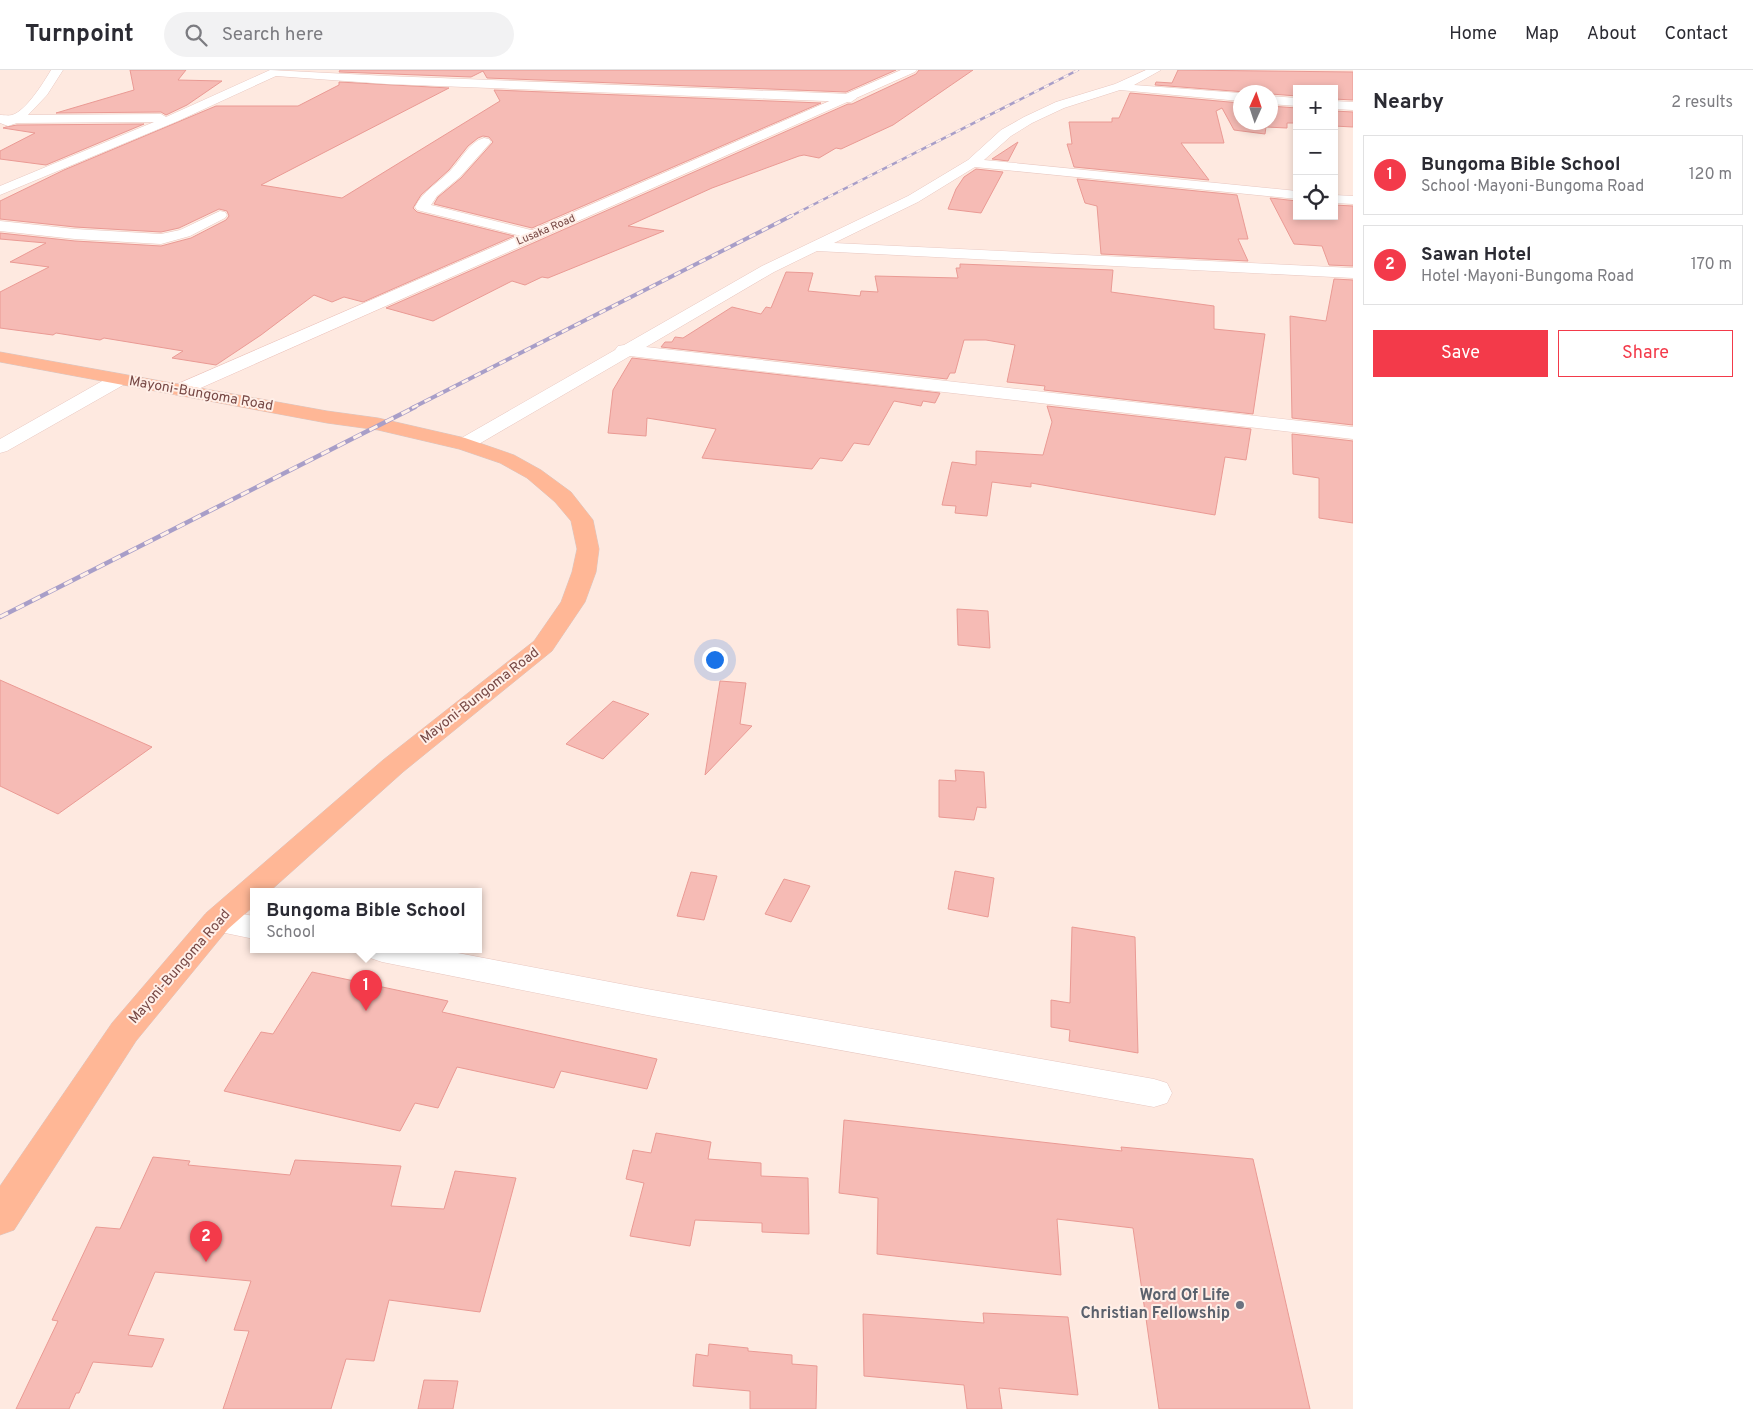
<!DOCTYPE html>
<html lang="en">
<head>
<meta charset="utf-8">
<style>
  :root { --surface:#fff; --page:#f2f2f3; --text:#2b2b33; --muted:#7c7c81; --line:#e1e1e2; --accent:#f33a4a }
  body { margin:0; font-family:Overpass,sans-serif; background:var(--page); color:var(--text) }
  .controls { position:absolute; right:15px; top:15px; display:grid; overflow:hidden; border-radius:0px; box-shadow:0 2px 8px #0003 }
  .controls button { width:45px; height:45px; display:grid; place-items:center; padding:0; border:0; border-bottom:1px solid var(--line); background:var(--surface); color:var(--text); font:25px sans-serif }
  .compass { position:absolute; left:1233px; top:15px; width:45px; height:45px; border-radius:50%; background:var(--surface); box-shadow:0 2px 8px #0003; rotate:3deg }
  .you { position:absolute; left:714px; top:589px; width:18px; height:18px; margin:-12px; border:4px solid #fff; border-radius:50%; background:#1a73e8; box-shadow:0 0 0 8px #1a73e833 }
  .badge { display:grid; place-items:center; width:32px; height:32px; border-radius:50%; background:var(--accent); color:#fff; font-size:16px; font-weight:700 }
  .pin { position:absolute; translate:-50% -41px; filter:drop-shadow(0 1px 2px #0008) }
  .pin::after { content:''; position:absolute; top:26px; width:18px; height:15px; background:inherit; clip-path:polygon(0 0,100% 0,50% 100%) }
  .popup { position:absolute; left:250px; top:818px; width:232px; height:65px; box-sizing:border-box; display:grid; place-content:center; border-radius:0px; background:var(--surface); filter:drop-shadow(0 1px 4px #0005); font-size:16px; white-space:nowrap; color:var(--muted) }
  .popup b { font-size:19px; color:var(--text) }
  .popup::after { content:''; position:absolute; left:50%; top:100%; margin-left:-10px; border:10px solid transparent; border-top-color:var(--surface) }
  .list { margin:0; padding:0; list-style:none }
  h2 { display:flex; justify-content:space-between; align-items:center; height:65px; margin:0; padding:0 20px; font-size:21px }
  h2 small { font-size:16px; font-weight:400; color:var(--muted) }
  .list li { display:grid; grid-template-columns:32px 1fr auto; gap:15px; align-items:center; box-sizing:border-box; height:80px; margin:0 10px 10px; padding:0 10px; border:1px solid var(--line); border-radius:0px }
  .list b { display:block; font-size:19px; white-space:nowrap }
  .list p { margin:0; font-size:16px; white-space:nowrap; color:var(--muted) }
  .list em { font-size:16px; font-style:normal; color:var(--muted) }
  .actions { display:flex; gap:10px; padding:15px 20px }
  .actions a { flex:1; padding:11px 0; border:1px solid var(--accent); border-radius:0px; text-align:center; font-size:18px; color:var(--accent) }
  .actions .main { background:var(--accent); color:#fff }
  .icon { flex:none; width:28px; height:28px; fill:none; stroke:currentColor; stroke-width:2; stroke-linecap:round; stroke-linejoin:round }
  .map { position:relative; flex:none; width:1353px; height:1339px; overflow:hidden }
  header { display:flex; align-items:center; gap:30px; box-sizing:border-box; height:70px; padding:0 25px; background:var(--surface); border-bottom:1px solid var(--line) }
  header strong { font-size:24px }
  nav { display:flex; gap:28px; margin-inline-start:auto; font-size:18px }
  .search { width:350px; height:45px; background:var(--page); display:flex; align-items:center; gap:12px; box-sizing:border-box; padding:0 18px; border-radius:28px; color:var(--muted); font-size:19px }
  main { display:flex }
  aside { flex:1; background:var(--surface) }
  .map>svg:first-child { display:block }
  .building { fill:#f6bbb5; stroke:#ea9a94 }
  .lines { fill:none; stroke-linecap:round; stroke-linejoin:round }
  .street-casing { stroke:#e8c7c0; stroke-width:1 }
  .secondary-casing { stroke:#ebc2bb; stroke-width:1 }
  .primary-casing { stroke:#d6c8c7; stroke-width:1 }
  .street { fill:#fff; fill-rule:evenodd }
  .secondary { fill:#fff; fill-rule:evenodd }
  .primary { fill:#ffb796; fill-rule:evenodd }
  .rail-far2-casing { stroke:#a89ec8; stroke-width:2.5 }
  .rail-far1-casing { stroke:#a89ec8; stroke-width:4 }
  .rail-casing { stroke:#a89ec8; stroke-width:4.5 }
  .rail-far2 { stroke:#ffefe8; stroke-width:2; stroke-dasharray:5.5; stroke-linecap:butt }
  .rail-far1 { stroke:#ffefe8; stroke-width:2.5; stroke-dasharray:7; stroke-linecap:butt }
  .rail { stroke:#ffefe8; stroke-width:3; stroke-dasharray:9; stroke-linecap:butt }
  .worship-dot { fill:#6b7280; stroke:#ffefe8; stroke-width:2 }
  .labels { text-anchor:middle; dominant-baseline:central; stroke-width:4; stroke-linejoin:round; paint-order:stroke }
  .far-street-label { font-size:11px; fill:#774845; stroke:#ffefe8 }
  .street-label { font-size:14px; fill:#774845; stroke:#ffefe8 }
  .near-worship-label { font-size:16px; font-weight:bold; fill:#5b616d; stroke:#ffefe8; text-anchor:end }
</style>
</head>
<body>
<header>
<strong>Turnpoint</strong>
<div class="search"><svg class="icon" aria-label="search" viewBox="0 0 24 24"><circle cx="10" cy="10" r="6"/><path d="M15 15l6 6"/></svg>Search here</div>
<nav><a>Home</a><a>Map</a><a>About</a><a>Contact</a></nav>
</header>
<main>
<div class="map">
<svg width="1353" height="1339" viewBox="0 0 1353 1339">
  <rect width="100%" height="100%" fill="#fee9e0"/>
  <path class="building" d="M130 0H186L178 10 222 11 187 35 166 45 161 42 56 43 134 20Z
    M340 0H896L846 22 487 8 483 1 471 7 339 2Z
    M919 0H973L893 55 841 79 836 78 819 88 804 85 799 86 712 118 628 156 664 161 548 208 542 207 525 215 512 211 433 251 386 238 848 34H852L916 4Z
    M1178 0 1353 2V30L1334 29V19H1297V26L1155 15 1156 12 1172 13Z
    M339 12 449 18 261 115 342 128 500 31 494 20 821 33 532 158 434 134 438 127 461 108 493 72 489 67 483 66 478 68 468 76 449 100 421 125 413 138 417 142 514 166 363 232 344 227 332 232 314 225 261 265 216 295 172 288 183 281 104 268 100 270 56 263 53 265 0 258V222L49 197 10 192 46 173 0 169V163L75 171 161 176 191 168 226 150 229 146 227 141 219 139 179 158 161 162 75 157 0 149V131L64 100 216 36H298L339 15Z
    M1130 23 1240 33V52H1270V36L1297 38V53H1287V58L1266 57 1265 64 1234 60 1222 38 1216 41 1224 73H1181L1209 110 1074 97 1067 74H1072L1069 52H1112V48H1119Z
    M1334 41 1353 42V57L1334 56Z
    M144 54 46 95 0 89V81L35 63 3 58 6 57 17 55Z
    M1018 72 1008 91 992 89Z
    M976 99 1003 102 981 143 948 139 956 119 964 107Z
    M1077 109 1237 125 1248 169H1238L1248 191 1101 184 1097 136 1085 133Z
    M1270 128 1297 131V146H1334V135L1353 136V196L1329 195 1322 176 1294 174Z
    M960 194 1113 200 1111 222 1214 236V259L1265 264 1253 344 1044 320 1045 316 1007 312 1015 275 986 270H964L955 303H950L947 309 661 277 665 272H672L675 267 683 268 732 237 761 244 766 237 771 238 786 202 813 203 808 221 860 226 861 221 878 222 875 206 958 208 956 198H960Z
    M1334 209 1353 210V355L1292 348 1290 246 1326 251Z
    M632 288 940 323 935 333 923 331 921 336 894 331 869 375 854 373 842 391 820 388 812 399 702 388 716 359 647 348 646 366 608 363 613 320Z
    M1047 336 1251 359 1246 390 1225 387 1215 445 1031 413V417L992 412 987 446 955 443 956 436 942 435 952 392 976 395V381L1043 385 1052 352Z
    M1292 364 1353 371V453L1319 448V408L1293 404Z
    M957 539 988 541 990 578 958 575Z
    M0 610 152 677 58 744 0 716Z
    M720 611 746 613 740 654 752 656 705 705Z
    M613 631 649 644 603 689 566 674Z
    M955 700 984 702 986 738 977 737 974 750 939 747V710L956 711Z
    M955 801 994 808 988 847 948 839Z
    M691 802 717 806 704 850 677 846Z
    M784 809 810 816 791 852 765 844Z
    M1072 857 1135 867 1138 983 1069 971 1070 960 1051 957V930L1070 933Z
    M312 902 448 931 442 942 657 989 647 1019 561 1001 554 1018 457 997 438 1038 415 1033 400 1061 224 1021 261 962 273 964Z
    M844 1050 1122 1081 1121 1077 1253 1089 1310 1339H1159L1133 1158 1057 1149 1061 1205 877 1184 878 1128 839 1123Z
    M656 1063 711 1072 708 1089 761 1093V1106L808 1108 809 1164 762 1162V1153L695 1150 690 1176 630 1166 644 1113 626 1109 633 1080 651 1083Z
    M153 1087 190 1091 188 1095 290 1105 295 1090 401 1096 391 1136 444 1139 455 1101 516 1108 480 1242 389 1230 374 1291 346 1289 331 1339H223L249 1261 234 1260 251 1211 155 1202 128 1265 164 1269 152 1297 93 1292 79 1323H76L69 1339H16L58 1251 52 1250 96 1157 120 1159Z
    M983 1243 1068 1247 1078 1325 999 1318 1002 1339H967L964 1315 864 1306 863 1244 984 1253Z
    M709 1274 748 1278V1281L792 1285V1294L817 1296 816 1339H750V1321L693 1316 696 1284 708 1286Z
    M424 1310 458 1311 453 1339H418Z"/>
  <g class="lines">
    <g class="street-casing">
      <path id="street" d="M51 0H63L47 25 28 45 161 44 166 47 270 0 387 6 851 24 857 28 851 32 387 14 276 6 178 51 0 125V116L154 52 17 53 8 56 0 53V45C3 45 9 46 12 45 26 41 44 12 51 0Z
        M1146 0H1161L1134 15 1240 23V31L1120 20 1064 38 1032 53 1011 66 984 90 1297 121V129L975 97 918 132 834 173 1353 198V208L817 181 774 202 646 277 1353 357V369L630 286 472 378 465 380 458 378 455 374 458 370 615 280 618 276 624 275 762 196 908 126 968 90 1001 60 1024 47 1056 32 1115 14Z
        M1270 26 1297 28V36L1270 34Z
        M1334 31 1353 32V40L1334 39Z
        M484 68 489 69 491 72 460 107 437 126 431 135 539 162 542 165 539 168H529L417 140 415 137C423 121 438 113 450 101 461 90 469 72 484 68Z
        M1334 125 1353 126V134L1334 133Z
        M220 141 225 142 227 145 225 148 190 166 161 174 75 169 0 161V151L75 159 161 164 180 160Z
        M118 304 125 306 127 310 125 314 7 381 0 383V369L111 306Z
        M217 840 254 846V869L206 859 201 851 206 843Z
        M366 880H442L647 919 1154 1009 1167 1013 1172 1023 1167 1033 1154 1037 647 945 382 892 370 888Z"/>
    </g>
    <g class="secondary-casing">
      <path id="secondary" d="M901 0H917L915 2 187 324 180 326 173 324 170 320 173 316Z"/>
    </g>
    <g class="primary-casing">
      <path id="primary" d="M0 282 327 341 378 348 465 368 514 385 541 400 571 422 593 450 599 479 596 502 585 532 552 581 403 702 269 822H254V836L228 859 136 971 14 1160 0 1165V1116L112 953 206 843 383 690 534 571 561 532 572 502 577 479 571 451 555 432 527 408 500 393 459 379 378 360 327 353 0 292Z"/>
    </g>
    <use href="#street" class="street"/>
    <use href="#secondary" class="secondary"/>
    <use href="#primary" class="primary"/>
    <g class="rail-far2-casing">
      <path id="rail-far2" d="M789 147 1078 0"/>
    </g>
    <g class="rail-far1-casing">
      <path id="rail-far1" d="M412 338 791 146"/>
    </g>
    <g class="rail-casing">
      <path id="rail" d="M0 547 415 337"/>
    </g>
    <use href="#rail-far2" class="rail-far2"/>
    <use href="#rail-far1" class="rail-far1"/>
    <use href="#rail" class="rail"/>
  </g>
  <circle class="worship-dot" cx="1240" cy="1235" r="5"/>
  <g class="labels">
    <g class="far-street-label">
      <text transform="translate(546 160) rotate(-23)">Lusaka Road</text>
    </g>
    <g class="street-label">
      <text transform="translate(201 324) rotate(10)">Mayoni-Bungoma Road</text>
      <text transform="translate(480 626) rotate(-38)">Mayoni-Bungoma Road</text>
      <text transform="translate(180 897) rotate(-49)">Mayoni-Bungoma Road</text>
    </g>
    <g class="near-worship-label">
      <text x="1230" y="1226">Word Of Life<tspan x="1230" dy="18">Christian Fellowship</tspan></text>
    </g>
  </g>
</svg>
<div class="controls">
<button>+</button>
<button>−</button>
<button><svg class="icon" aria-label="locate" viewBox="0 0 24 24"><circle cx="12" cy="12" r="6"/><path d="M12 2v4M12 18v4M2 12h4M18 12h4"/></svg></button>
</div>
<svg class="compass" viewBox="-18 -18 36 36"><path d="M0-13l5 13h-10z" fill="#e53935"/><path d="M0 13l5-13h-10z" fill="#7c7c81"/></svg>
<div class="you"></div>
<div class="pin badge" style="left:366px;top:941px">1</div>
<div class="popup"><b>Bungoma Bible School</b>School</div>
<div class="pin badge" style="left:206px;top:1192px">2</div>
</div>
<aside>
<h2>Nearby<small>2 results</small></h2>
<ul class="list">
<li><span class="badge">1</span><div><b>Bungoma Bible School</b><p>School · Mayoni-Bungoma Road</p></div><em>120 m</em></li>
<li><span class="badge">2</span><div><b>Sawan Hotel</b><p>Hotel · Mayoni-Bungoma Road</p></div><em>170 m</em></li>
</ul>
<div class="actions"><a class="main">Save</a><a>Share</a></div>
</aside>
</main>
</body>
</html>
